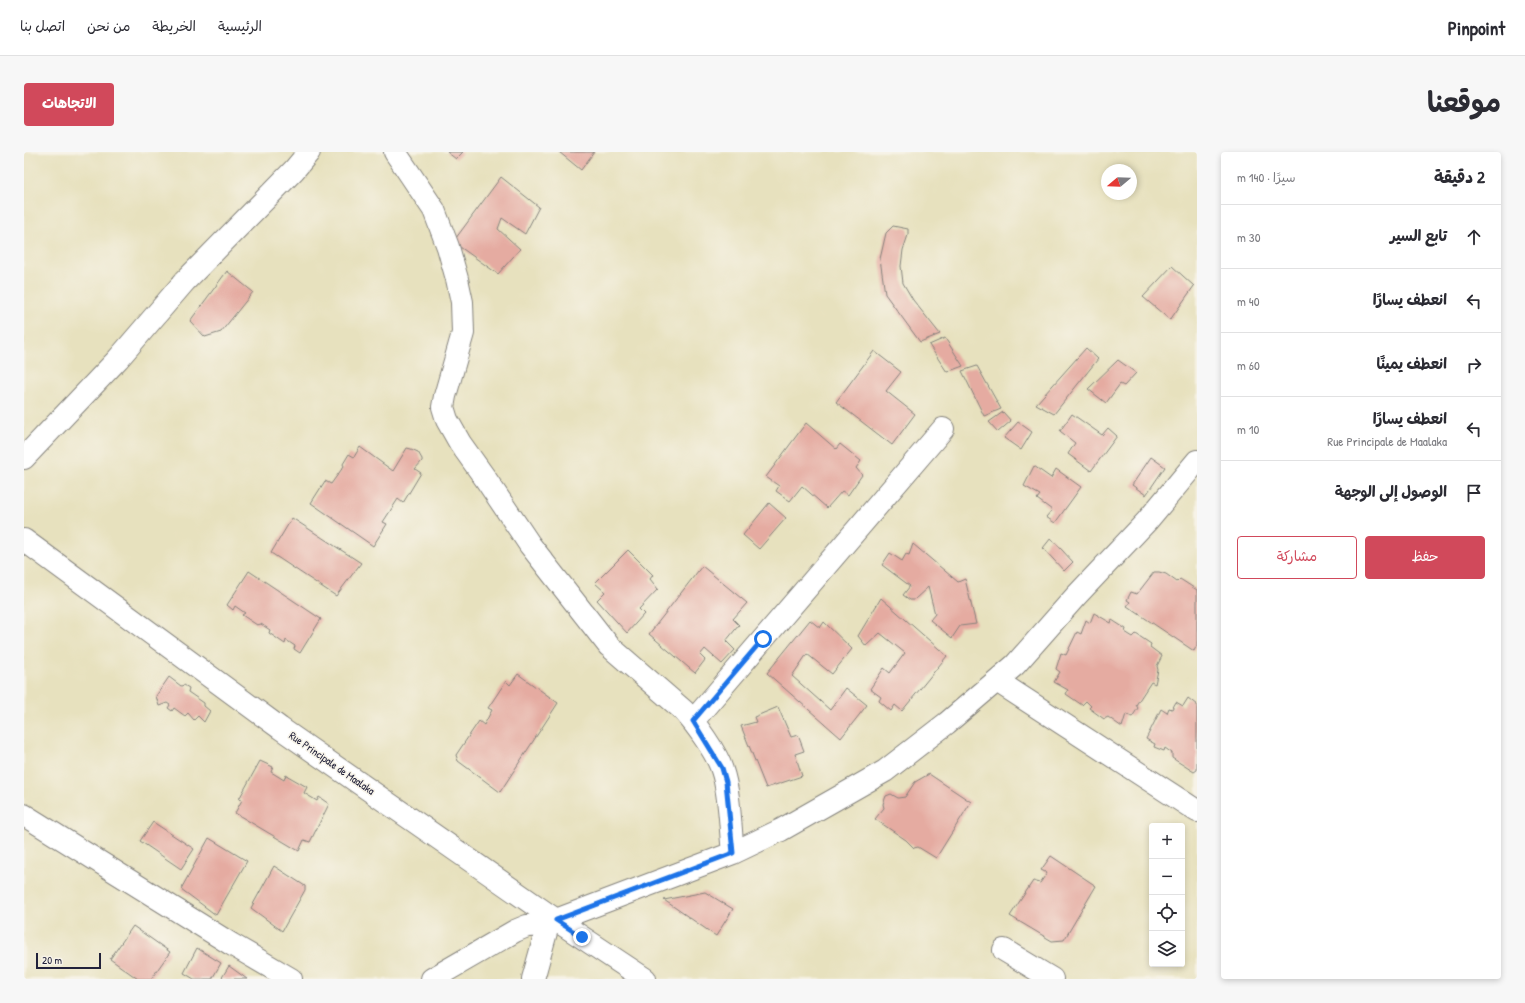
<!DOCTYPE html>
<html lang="ar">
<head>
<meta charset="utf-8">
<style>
  :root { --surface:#fff; --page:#f7f7f7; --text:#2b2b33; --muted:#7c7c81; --line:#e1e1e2; --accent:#d1495b }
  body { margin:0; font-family:"Patrick Hand","Playpen Sans Arabic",sans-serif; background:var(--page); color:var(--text); direction:rtl }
  .controls { position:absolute; right:12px; bottom:12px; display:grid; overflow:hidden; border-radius:4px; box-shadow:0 2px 6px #0003 }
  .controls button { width:36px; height:36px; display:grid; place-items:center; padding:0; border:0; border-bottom:1px solid var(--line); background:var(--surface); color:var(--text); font:20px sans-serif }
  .compass { position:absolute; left:1077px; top:12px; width:36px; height:36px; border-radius:50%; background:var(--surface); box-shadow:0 2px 6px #0003; rotate:251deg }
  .scale { position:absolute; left:12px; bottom:10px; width:65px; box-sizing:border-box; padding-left:4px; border:2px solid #22223b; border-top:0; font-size:11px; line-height:14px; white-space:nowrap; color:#22223b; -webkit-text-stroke:3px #f7f3e8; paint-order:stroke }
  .stop { position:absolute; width:12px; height:12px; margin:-9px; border:3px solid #1a73e8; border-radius:50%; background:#fff }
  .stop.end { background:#1a73e8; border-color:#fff; box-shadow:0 1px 4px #0008 }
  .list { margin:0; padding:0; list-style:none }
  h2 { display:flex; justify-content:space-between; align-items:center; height:52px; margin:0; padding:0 16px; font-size:17px }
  h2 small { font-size:13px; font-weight:400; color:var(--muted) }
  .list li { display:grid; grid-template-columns:26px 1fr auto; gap:12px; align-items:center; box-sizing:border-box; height:64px; padding:0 16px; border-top:1px solid var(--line) }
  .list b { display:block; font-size:15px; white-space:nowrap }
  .list p { margin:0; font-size:13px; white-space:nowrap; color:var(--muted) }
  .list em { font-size:13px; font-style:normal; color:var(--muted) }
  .actions { display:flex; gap:8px; padding:12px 16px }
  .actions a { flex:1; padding:9px 0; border:1px solid var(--accent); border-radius:4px; text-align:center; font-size:14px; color:var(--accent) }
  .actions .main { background:var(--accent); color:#fff }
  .icon { flex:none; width:22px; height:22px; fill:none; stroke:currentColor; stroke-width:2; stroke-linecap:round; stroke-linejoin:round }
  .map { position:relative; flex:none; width:1173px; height:827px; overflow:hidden; direction:ltr; border-radius:4px }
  header { display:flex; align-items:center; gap:24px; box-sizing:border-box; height:56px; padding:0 20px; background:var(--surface); border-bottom:1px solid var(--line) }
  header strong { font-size:19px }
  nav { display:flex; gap:22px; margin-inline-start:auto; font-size:14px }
  .intro { display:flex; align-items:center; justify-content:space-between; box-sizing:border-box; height:96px; padding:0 24px }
  h1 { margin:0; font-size:28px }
  .button { padding:10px 18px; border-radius:4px; background:var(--accent); color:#fff; font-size:14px; font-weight:700 }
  main { display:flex; gap:24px; padding:0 24px }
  aside { flex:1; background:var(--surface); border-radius:4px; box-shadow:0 2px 6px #0003 }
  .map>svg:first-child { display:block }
  .building { fill:#e5aba1 }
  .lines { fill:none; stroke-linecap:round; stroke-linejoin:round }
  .minor-casing { stroke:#84827c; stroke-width:24 }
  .major-casing { stroke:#84827c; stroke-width:24 }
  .minor { stroke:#fff; stroke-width:22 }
  .major { stroke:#fff; stroke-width:22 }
  .route { stroke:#1a73e8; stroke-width:5 }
  .labels { text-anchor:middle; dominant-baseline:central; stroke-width:3; stroke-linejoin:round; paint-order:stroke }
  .street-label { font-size:11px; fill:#22223b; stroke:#f7f3e8 }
</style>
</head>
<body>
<header>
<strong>Pinpoint</strong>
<nav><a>الرئيسية</a><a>الخريطة</a><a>من نحن</a><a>اتصل بنا</a></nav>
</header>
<div class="intro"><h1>موقعنا</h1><a class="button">الاتجاهات</a></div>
<main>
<aside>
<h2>2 دقيقة<small>سيرًا · 140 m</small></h2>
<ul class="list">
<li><svg class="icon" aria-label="ahead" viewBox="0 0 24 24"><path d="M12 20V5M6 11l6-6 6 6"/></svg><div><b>تابع السير</b></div><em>30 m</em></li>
<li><svg class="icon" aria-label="left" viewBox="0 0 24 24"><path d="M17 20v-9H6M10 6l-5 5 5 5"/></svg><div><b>انعطف يسارًا</b></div><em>40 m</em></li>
<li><svg class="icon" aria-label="right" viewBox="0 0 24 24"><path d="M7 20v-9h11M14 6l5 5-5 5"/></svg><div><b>انعطف يمينًا</b></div><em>60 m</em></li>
<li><svg class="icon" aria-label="left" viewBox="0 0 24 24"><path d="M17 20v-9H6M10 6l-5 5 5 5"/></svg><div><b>انعطف يسارًا</b><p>Rue Principale de Maalaka</p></div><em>10 m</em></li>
<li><svg class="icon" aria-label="arrive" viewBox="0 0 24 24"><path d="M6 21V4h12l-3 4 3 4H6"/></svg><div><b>الوصول إلى الوجهة</b></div></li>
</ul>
<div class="actions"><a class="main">حفظ</a><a>مشاركة</a></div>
</aside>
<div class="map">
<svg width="1173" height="827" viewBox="0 0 1173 827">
  <rect width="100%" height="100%" fill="#f7f3e8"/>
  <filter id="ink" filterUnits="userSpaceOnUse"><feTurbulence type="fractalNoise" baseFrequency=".025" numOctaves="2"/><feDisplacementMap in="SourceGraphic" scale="8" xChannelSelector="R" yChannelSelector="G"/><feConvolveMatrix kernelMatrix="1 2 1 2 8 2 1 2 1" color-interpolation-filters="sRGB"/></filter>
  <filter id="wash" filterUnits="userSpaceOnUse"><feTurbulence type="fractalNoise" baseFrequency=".012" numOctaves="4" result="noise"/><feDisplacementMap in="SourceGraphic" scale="16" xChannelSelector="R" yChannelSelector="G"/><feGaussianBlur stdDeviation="0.9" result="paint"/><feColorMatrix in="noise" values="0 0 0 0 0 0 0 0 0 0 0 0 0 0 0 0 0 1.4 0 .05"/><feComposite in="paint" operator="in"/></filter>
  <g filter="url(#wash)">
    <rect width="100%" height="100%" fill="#e7e1be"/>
    <g id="blocks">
      <path class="building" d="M423 0H439L432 7Z
        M535 0H570L557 18Z
        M477 25 515 55 501 82 478 66 474 77 496 97 474 122 429 90Z
        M869 74 884 77V83L879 98 877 114 879 131 889 148 916 182 896 190 861 142 856 107 862 81Z
        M1148 114 1170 134 1146 168 1119 145Z
        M203 119 229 140 197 180 181 185 166 169Z
        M921 186 939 214 923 220 905 193Z
        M1062 196 1074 207 1030 262 1012 252Z
        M850 199 877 220 862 239 891 262 868 293 812 250Z
        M1094 208 1112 221 1100 234 1096 232 1082 251 1064 237Z
        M953 214 977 257 960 264 938 219Z
        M979 260 987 269 974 280 965 270Z
        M1048 262 1078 283 1084 276 1093 284 1067 319 1044 302 1051 291 1036 279Z
        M994 270 1008 280 997 298 980 286Z
        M782 271 812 297 816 292 837 309 832 316 838 323 824 343 818 339 803 356 778 334 766 349 752 339 755 334 742 325Z
        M336 295 369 319 383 296 387 297 394 300 398 307V309L391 317 397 321 379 351 374 347 359 370 363 372 349 394 287 351 301 329 307 332 320 314 319 312 325 302 330 305Z
        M1127 305 1141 315 1122 343 1108 333Z
        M1010 314 1027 326 1032 317 1057 335 1031 371 1022 365 1028 358 1013 347 1016 343 1000 334Z
        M745 351 762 366 735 397 719 383Z
        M268 366 337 411 312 444 247 401Z
        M1027 386 1049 410 1040 419 1019 396Z
        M889 392 934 430 941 427 952 472 936 474 928 486 906 468 911 462 904 435 890 448H886L879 443 886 434 858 413 866 401 878 409 882 402 885 403Z
        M604 398 629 423 626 427 634 437 615 457 620 462 603 481 573 448 581 440 571 431Z
        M678 414 723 451 709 467 715 473 702 489 711 498 698 512 681 497 676 503 681 508 671 521 625 482Z
        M225 419 297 467 276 501 270 497 271 494 262 488 261 492 245 481 246 478 237 472 233 473 218 463 221 461 211 454 209 458 203 453Z
        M1130 420H1135L1142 422 1153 430 1156 427 1173 438V493L1170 499 1103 454 1106 450 1103 448 1107 440 1113 442Z
        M857 446 923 504 878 559 871 553 867 559 855 549 857 545 846 537 860 516 866 521 881 501 856 481 842 494 834 484Z
        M1070 461 1087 471 1088 468 1102 477 1101 480 1109 485 1112 482 1127 492 1126 495 1138 504 1133 514 1134 518 1131 532 1127 530 1112 553 1114 556 1108 565 1102 562 1098 575 1084 565 1080 567 1065 556 1067 554 1062 549 1058 553 1042 542 1044 538 1030 530 1036 520 1032 517 1037 501 1042 503 1053 480 1057 482 1062 468 1066 471Z
        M786 468 796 476 800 470 828 497 808 522 783 502 768 524 806 558 822 536 843 553 817 586 743 521Z
        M494 522 534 551 476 640 434 609 432 603 455 569 460 573 468 558 464 556 482 529 486 533Z
        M145 525 157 534 160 533 165 536 164 540 180 551V554L186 559 180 570 174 564 170 568 164 561 161 564 150 556 148 559 144 556 146 553 143 551 135 554 132 544Z
        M1164 546 1173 553V618L1170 620 1148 606V601L1141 596 1140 599 1130 595 1131 592 1122 587 1137 557 1143 561 1145 556 1148 557 1152 550 1159 554Z
        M754 555 767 585 774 583 780 599 771 602 778 624 742 636 717 574 732 570 730 565Z
        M236 609 249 615 247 620 260 628 262 623 283 635 280 641 293 649 295 645 305 652 286 690 280 688 275 699 211 661 218 648 215 647Z
        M905 622 947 650 912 706 894 695 890 696 882 688 851 667 860 656 859 652 862 644 867 642 874 646 881 645 891 630Z
        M129 670 170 697 157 717 116 689Z
        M185 686 223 709 192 763 157 737Z
        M1027 704 1072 734 1040 788 1028 789 986 764 1009 729 1016 731 1023 721 1017 718Z
        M250 714 281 734V738L258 779 227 756Z
        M681 740 709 757 692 784 640 748Z
        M109 774 146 800 127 827H114L86 807Z
        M173 796 197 811 188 827H170L160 821Z
        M205 814 223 827H197Z"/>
    </g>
  </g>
  <g filter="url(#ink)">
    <use href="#blocks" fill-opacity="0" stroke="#84827c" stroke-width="1"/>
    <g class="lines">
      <g class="minor-casing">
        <path id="minor" d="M371 0 410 58 424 95 433 127 438 150 439 181 421 244 419 255 423 268 436 291 461 326 506 393 585 494 659 558C671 571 693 601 698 618 706 641 706 675 709 701
          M0 306 94 207 161 129 270 18 285 0
          M973 529 1173 659
          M669 569 919 277
          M0 663 207 792 267 827
          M980 798 1028 827
          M408 827 491 779 503 774 524 773
          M509 827 524 773 532 768 709 701 757 678 861 619 923 571 991 513 1052 444 1123 369 1173 309"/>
      </g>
      <g class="major-casing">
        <path id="major" d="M0 388 256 576 532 768 621 827"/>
      </g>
      <use href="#minor" class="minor"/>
      <use href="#major" class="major"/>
    </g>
  </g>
  <g class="lines" filter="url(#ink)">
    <path class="route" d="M558 785 532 768 709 701 702 630 698 616 669 569 739 487"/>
  </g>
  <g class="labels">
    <g class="street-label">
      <text transform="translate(308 611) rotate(35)">Rue Principale de Maalaka</text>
    </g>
  </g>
</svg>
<div class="controls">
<button>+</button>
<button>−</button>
<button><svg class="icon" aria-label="locate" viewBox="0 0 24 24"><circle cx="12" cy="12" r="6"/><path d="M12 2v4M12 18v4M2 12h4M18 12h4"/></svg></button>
<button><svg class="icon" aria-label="layers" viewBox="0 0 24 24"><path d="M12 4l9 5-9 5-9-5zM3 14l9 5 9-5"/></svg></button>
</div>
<svg class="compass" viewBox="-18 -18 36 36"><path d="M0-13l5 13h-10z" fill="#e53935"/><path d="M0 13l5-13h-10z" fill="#7c7c81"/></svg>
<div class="scale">20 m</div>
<div class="stop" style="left:739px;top:487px"></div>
<div class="stop end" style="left:558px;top:785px"></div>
</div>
</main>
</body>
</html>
